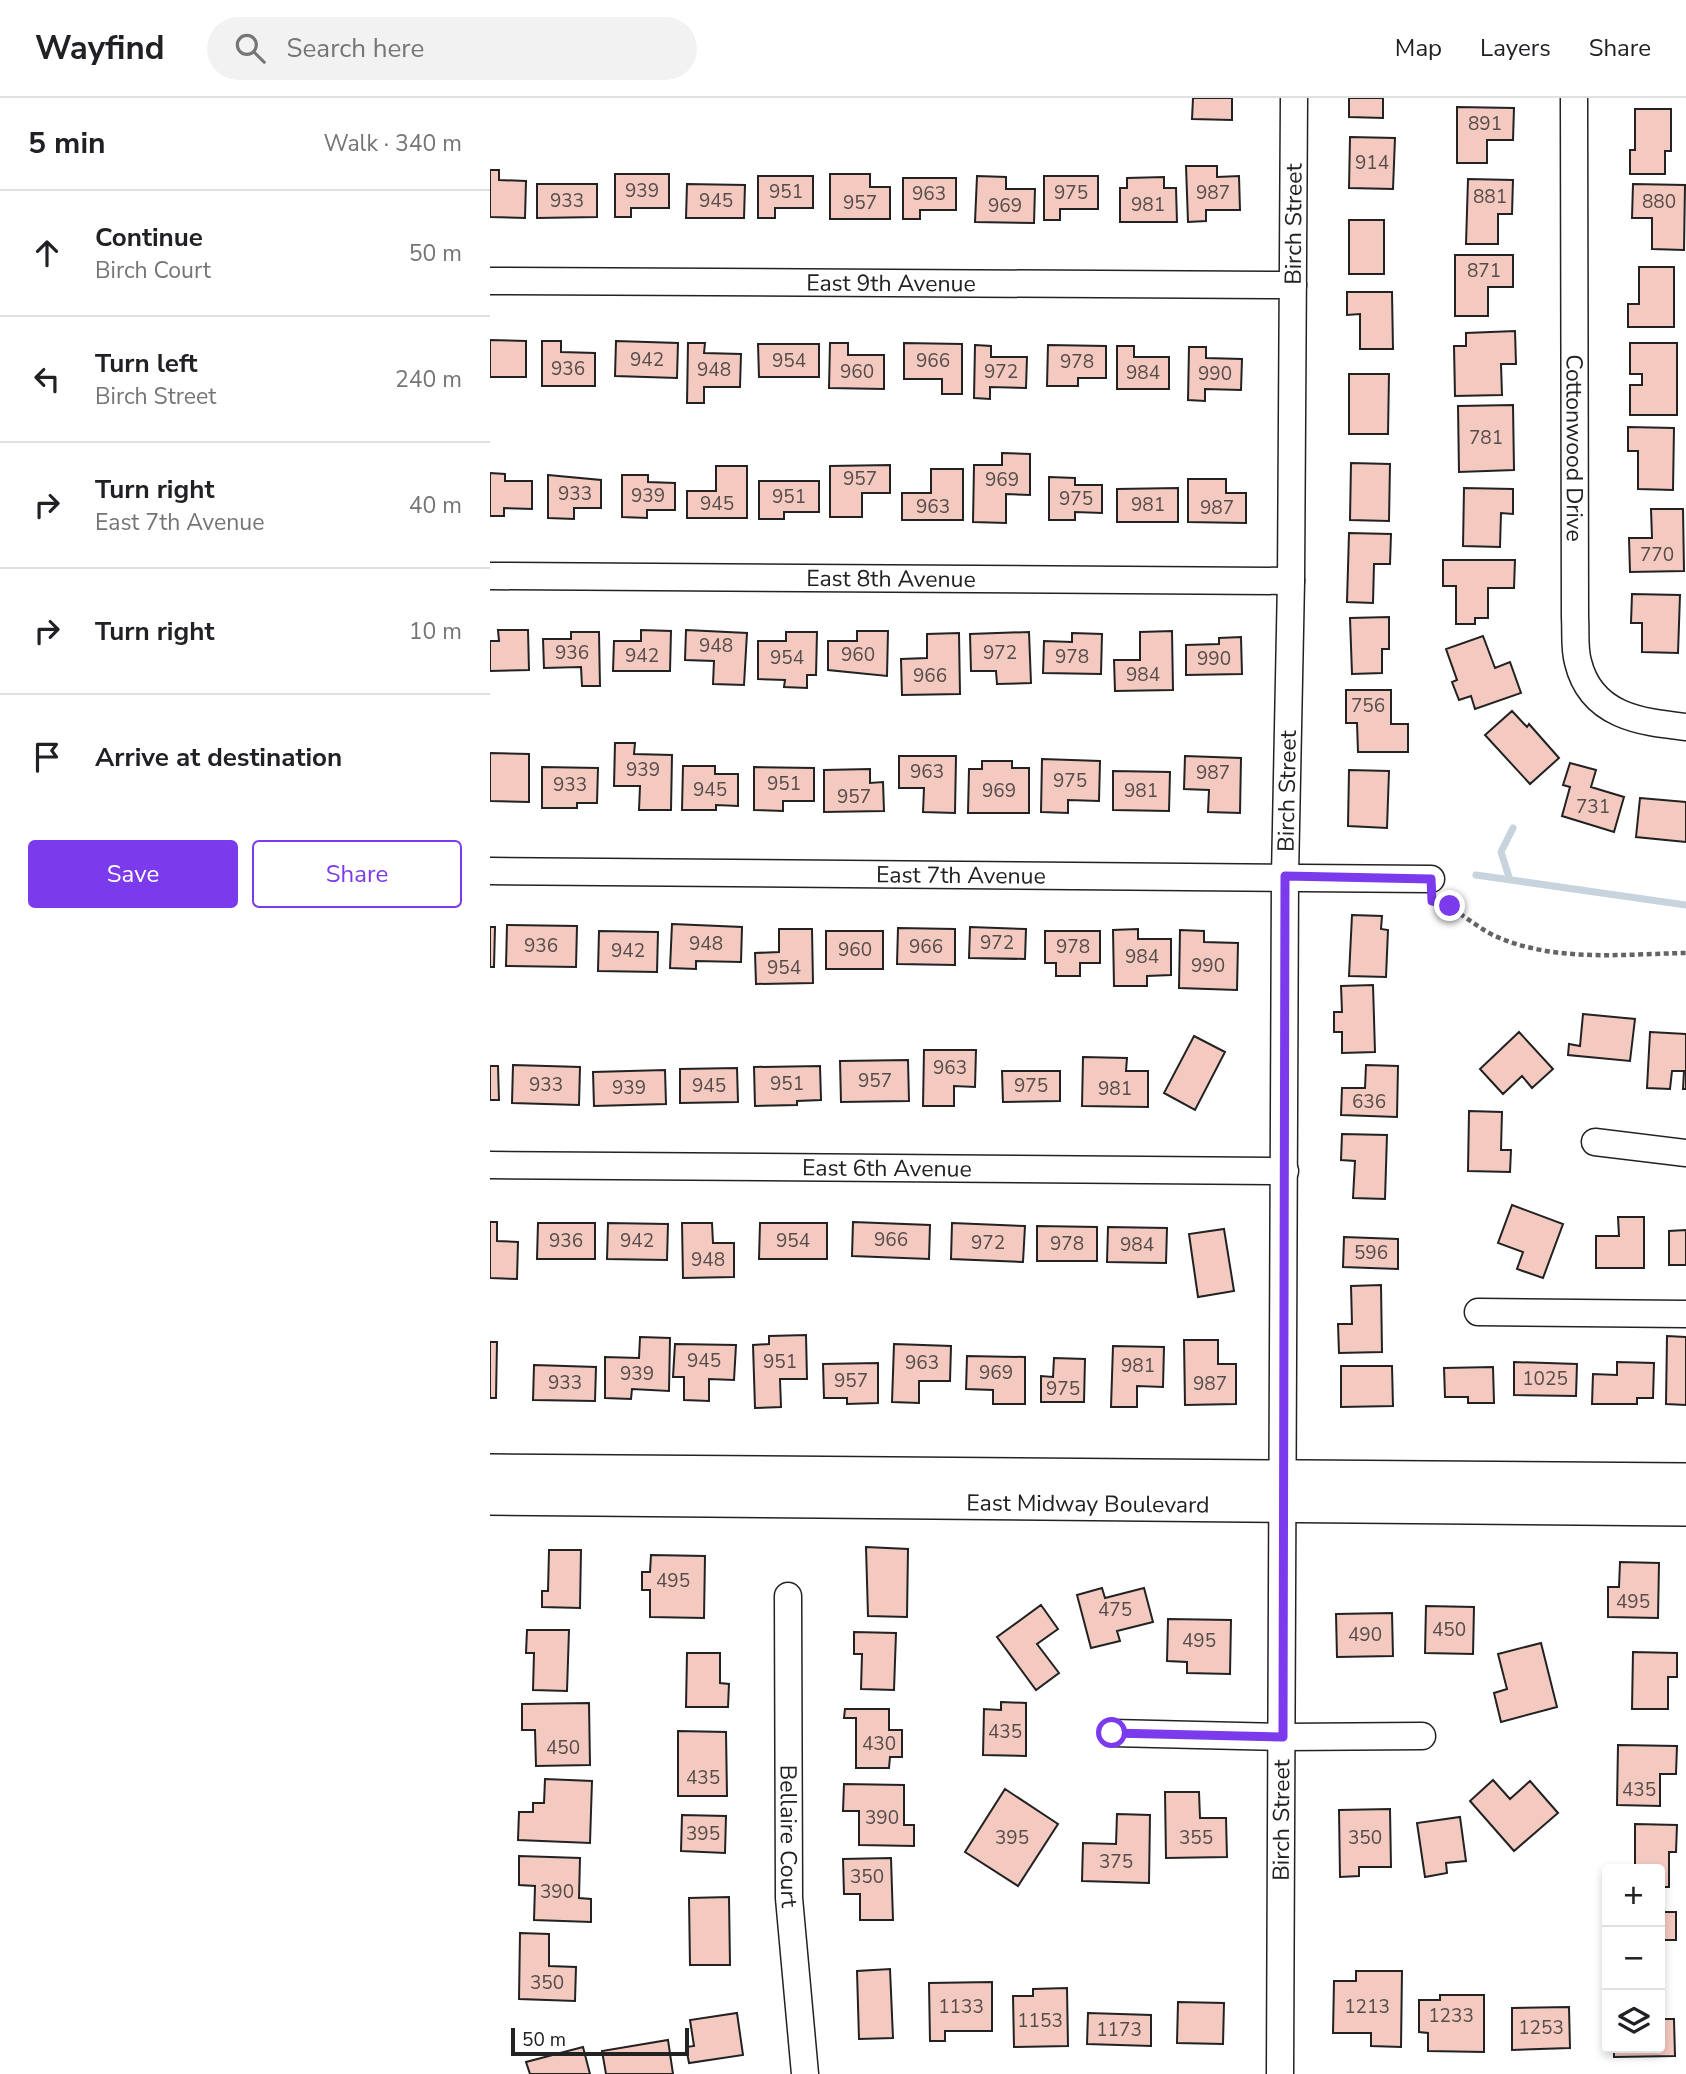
<!DOCTYPE html>
<html lang="en">
<head>
<meta charset="utf-8">
<style>
  :root { --surface:#fff; --page:#f2f2f2; --text:#202124; --muted:#757577; --line:#e0e0e0; --accent:#7c3aed }
  body { margin:0; font-family:"Nunito Sans",sans-serif; background:var(--page); color:var(--text) }
  .controls { position:absolute; right:21px; bottom:21px; display:grid; overflow:hidden; border-radius:7px; box-shadow:0 4px 10px #0003 }
  .controls button { width:63px; height:63px; display:grid; place-items:center; padding:0; border:0; border-bottom:2px solid var(--line); background:var(--surface); color:var(--text); font:35px sans-serif }
  .scale { position:absolute; left:21px; bottom:18px; width:178px; box-sizing:border-box; padding-left:7px; border:4px solid #222; border-top:0; font-size:19px; line-height:24px; white-space:nowrap; color:#222; -webkit-text-stroke:5px #fff; paint-order:stroke }
  .stop { position:absolute; width:21px; height:21px; margin:-16px; border:5px solid #7c3aed; border-radius:50%; background:#fff }
  .stop.end { background:#7c3aed; border-color:#fff; box-shadow:0 2px 7px #0008 }
  .list { margin:0; padding:0; list-style:none }
  h2 { display:flex; justify-content:space-between; align-items:center; height:91px; margin:0; padding:0 28px; font-size:30px }
  h2 small { font-size:23px; font-weight:400; color:var(--muted) }
  .list li { display:grid; grid-template-columns:46px 1fr auto; gap:21px; align-items:center; box-sizing:border-box; height:126px; padding:0 28px; border-top:2px solid var(--line) }
  .list b { display:block; font-size:26px; white-space:nowrap }
  .list p { margin:0; font-size:23px; white-space:nowrap; color:var(--muted) }
  .list em { font-size:23px; font-style:normal; color:var(--muted) }
  .actions { display:flex; gap:14px; padding:21px 28px }
  .actions a { flex:1; padding:16px 0; border:2px solid var(--accent); border-radius:7px; text-align:center; font-size:24px; color:var(--accent) }
  .actions .main { background:var(--accent); color:#fff }
  .icon { flex:none; width:38px; height:38px; fill:none; stroke:currentColor; stroke-width:2; stroke-linecap:round; stroke-linejoin:round }
  .map { position:relative; flex:none; width:1196px; height:1976px; overflow:hidden }
  header { display:flex; align-items:center; gap:42px; box-sizing:border-box; height:98px; padding:0 35px; background:var(--surface); border-bottom:2px solid var(--line) }
  header strong { font-size:33px }
  nav { display:flex; gap:38px; margin-inline-start:auto; font-size:24px }
  .search { width:490px; height:63px; background:var(--page); display:flex; align-items:center; gap:18px; box-sizing:border-box; padding:0 24px; border-radius:38px; color:var(--muted); font-size:26px }
  main { display:flex }
  aside { flex:1; background:var(--surface) }
  .map>svg:first-child { display:block }
  .lines { fill:none; stroke-linecap:round; stroke-linejoin:round }
  .stream { stroke:#c7d3dd; stroke-width:7 }
  .building { fill:#f3c9c0; stroke:#222; stroke-width:2 }
  .minor-casing { stroke:#222; stroke-width:29 }
  .major-casing { stroke:#222; stroke-width:36 }
  .path { stroke:#646464; stroke-width:4.5; stroke-dasharray:5 3.5; stroke-linecap:butt }
  .minor { stroke:#fff; stroke-width:26 }
  .major { stroke:#fff; stroke-width:33 }
  .route { stroke:#7c3aed; stroke-width:9 }
  .labels { text-anchor:middle; dominant-baseline:central; stroke-width:5; stroke-linejoin:round; paint-order:stroke }
  .number-label { font-size:19px; fill:#564c4a }
  .street-label { font-size:23px; fill:#222; stroke:#fff }
</style>
</head>
<body>
<header>
<strong>Wayfind</strong>
<div class="search"><svg class="icon" aria-label="search" viewBox="0 0 24 24"><circle cx="10" cy="10" r="6"/><path d="M15 15l6 6"/></svg>Search here</div>
<nav><a>Map</a><a>Layers</a><a>Share</a></nav>
</header>
<main>
<aside>
<h2>5 min<small>Walk · 340 m</small></h2>
<ul class="list">
<li><svg class="icon" aria-label="ahead" viewBox="0 0 24 24"><path d="M12 20V5M6 11l6-6 6 6"/></svg><div><b>Continue</b><p>Birch Court</p></div><em>50 m</em></li>
<li><svg class="icon" aria-label="left" viewBox="0 0 24 24"><path d="M17 20v-9H6M10 6l-5 5 5 5"/></svg><div><b>Turn left</b><p>Birch Street</p></div><em>240 m</em></li>
<li><svg class="icon" aria-label="right" viewBox="0 0 24 24"><path d="M7 20v-9h11M14 6l5 5-5 5"/></svg><div><b>Turn right</b><p>East 7th Avenue</p></div><em>40 m</em></li>
<li><svg class="icon" aria-label="right" viewBox="0 0 24 24"><path d="M7 20v-9h11M14 6l5 5-5 5"/></svg><div><b>Turn right</b></div><em>10 m</em></li>
<li><svg class="icon" aria-label="arrive" viewBox="0 0 24 24"><path d="M6 21V4h12l-3 4 3 4H6"/></svg><div><b>Arrive at destination</b></div></li>
</ul>
<div class="actions"><a class="main">Save</a><a>Share</a></div>
</aside>
<div class="map">
<svg width="1196" height="1976" viewBox="0 0 1196 1976">
  <rect width="100%" height="100%" fill="#fff"/>
  <g class="lines">
    <path class="stream" d="M986 777 1196 807
      M1020 782 1011 754 1023 730"/>
  </g>
  <path class="building" d="M703 0H742V22L702 21Z
    M859 0H893V20L859 19Z
    M967 9 1024 10 1023 42H997V65H967Z
    M1145 11H1181V53H1175V76H1140V52H1145Z
    M860 39 905 40 903 91 859 90Z
    M696 68H727V79L749 78 750 112H716V123L698 124Z
    M0 72H9V82L36 83 35 120 0 119Z
    M125 76H179V110H141V119H125Z
    M340 76H380V89H400V121H340Z
    M268 78H323V110H285V120H268Z
    M487 78 516 79V91H545L544 125 485 124Z
    M554 78H608V111H570V122H554Z
    M674 79V90H686L687 124H630V90H637V80Z
    M413 80H466V112H430V121H413Z
    M978 81 1023 82 1022 116H1008V146H976Z
    M47 86H107V119L47 120Z
    M197 86 255 87 254 120H196Z
    M1143 86 1195 87 1194 152 1162 151V120H1142Z
    M859 122H894V176H859Z
    M965 157H1023V189H998V218H965Z
    M1149 169H1184V229H1138V206H1149Z
    M857 194H902L903 251H870V216L857 217Z
    M1025 233 1026 266H1011L1012 297 965 298 964 248H976V235Z
    M0 242 36 243V279H0Z
    M52 243H71V254L105 255V288H52Z
    M126 243 188 245 187 280 125 278Z
    M198 245H215L214 255 251 256 250 289H214V305H197Z
    M340 245H358V257H394V291L339 290Z
    M414 245 472 246V296H452V281H414Z
    M1140 245H1187V317H1140V287H1152V276H1140Z
    M268 246H329V279H269Z
    M485 247 501 248V259H537L536 290 500 289V301L484 300Z
    M558 247 616 248V280H588V288H557Z
    M627 248H644V259H679V291H627Z
    M699 249H716V260L752 261 751 292 715 291V303L698 302Z
    M859 276H899L898 336H859Z
    M1023 307 1024 372 969 374 968 308Z
    M1138 329 1184 330 1183 392 1148 391V353H1138Z
    M512 355 540 356V397L516 396V425L483 424 484 367H512Z
    M861 365 900 366 899 423 860 422Z
    M400 367V395H372V419H340V368Z
    M226 368H257V420H197V393H226Z
    M441 371H473V422H412V395H441Z
    M0 375 15 376V383H42V411L14 410V418H0Z
    M58 377 111 382V410H84V421L58 420Z
    M132 377H158V384L185 385V412H157V420L132 419Z
    M559 379 585 380V387H612V415L585 414V422H559Z
    M698 381H736V395H756V425L698 424Z
    M269 383H329V414H294V421H269Z
    M688 390V424H627V391Z
    M974 390 1023 391V416L1011 415 1010 449 973 448Z
    M1161 411H1193L1194 473 1140 474 1139 440H1162Z
    M859 435 901 436 900 466H884L883 505 857 504Z
    M953 462H1025L1024 490H998V520H985V526H966V488H953Z
    M1142 496 1190 497 1188 555 1152 554V525H1141Z
    M899 519V551H892V575L862 576 860 520Z
    M8 532H38L39 572 0 573V543H9Z
    M151 532 181 533 180 573H123L124 543H151Z
    M196 532 257 535 254 587 223 586 224 563 195 562Z
    M367 533H398L397 578 338 572V543H367Z
    M682 533 683 592 625 593 624 562H650V534Z
    M81 534H109L110 588H92L91 569 54 570 53 541H81Z
    M296 534H327L326 577H317V590L294 589 295 582 268 581V543H296Z
    M539 534 541 585 507 586 506 573H481L480 536Z
    M469 535 470 596 412 597 411 561 437 560V536Z
    M582 535 612 536 611 576 553 575 554 543 582 544Z
    M993 538 1005 570 1020 564 1031 595 985 611 981 598 969 602 962 584 967 582 956 551Z
    M751 539 752 576 696 577V547L729 546V540Z
    M856 592H901V626H918V654H868L867 625H856Z
    M1022 613 1037 629 1039 626 1069 660 1040 686 995 637Z
    M125 645H145L144 656 182 657 181 712H149L150 688H124Z
    M0 655 39 656V704L0 703Z
    M409 658H466L465 715 433 714 434 690H409Z
    M695 658 751 660 750 715 718 714 719 692 694 691Z
    M552 661 610 663 609 703 578 702V715L551 714Z
    M492 663H522V670H539V715H478L479 671H492Z
    M1080 665 1106 672 1101 689 1134 699 1124 734 1072 718 1080 689 1073 687Z
    M193 668H225V676H248V708L226 707V712H192Z
    M52 669 108 670 107 705H87V710H52Z
    M264 669 324 670V703H293V713L264 712Z
    M380 671V685L393 684 394 713 334 714V672Z
    M859 672 899 673 897 730 858 728Z
    M623 673 680 674 679 713 623 712Z
    M1150 700 1196 704V744L1146 739Z
    M862 817 892 818 891 831 898 832 896 879 859 878Z
    M182 826 252 829 251 864 206 863V871L180 870Z
    M17 827 87 828 86 869 16 868Z
    M0 829H5L4 869H0Z
    M480 829 536 831 535 861 479 860Z
    M408 830 465 831V867L407 866Z
    M289 831H322L323 885 266 886 265 855 289 854Z
    M648 831V841H681V877L657 878V888H624L623 832Z
    M690 832 714 833V844L748 845 747 892 689 890Z
    M109 833 168 834 167 874 108 873Z
    M336 833H393V871H336Z
    M555 833H610V865H590V878H566V865H555Z
    M883 887 885 954 852 955V934H844V914H852L851 888Z
    M1093 916 1145 921 1140 963 1078 957 1079 946 1090 948Z
    M1029 934 1063 971 1042 990 1032 978 1013 996 990 971Z
    M1160 934 1196 936V991H1193L1194 973H1182L1180 991 1157 990Z
    M704 938 735 954 705 1012 674 995Z
    M434 952H486L485 989 464 988V1008H433Z
    M593 959 637 960 636 973H658V1009L592 1008Z
    M418 962 419 1003 351 1004 350 963Z
    M23 967 90 969 89 1007 22 1005Z
    M876 967 908 968 907 1019 851 1017 852 990H875Z
    M0 968H8L9 1002H0Z
    M330 968 331 1002 307 1003V1007L265 1008 264 969Z
    M247 970 248 1004 190 1005V971Z
    M175 972 176 1006 104 1008 103 974Z
    M512 973H570V1003L513 1004Z
    M979 1013 1012 1014 1011 1052H1021L1020 1074 978 1073Z
    M852 1036 897 1037 895 1101 863 1100 865 1063 851 1062Z
    M1022 1107 1073 1126 1053 1180 1027 1171 1033 1154 1008 1145Z
    M1128 1119H1154V1170H1106V1138H1129Z
    M0 1124H7V1143L28 1144 27 1181 0 1180Z
    M363 1124 440 1127 439 1161 362 1158Z
    M48 1125H105V1161H47Z
    M118 1125 178 1126 177 1162 117 1161Z
    M192 1125H222L223 1145H244V1179L193 1180Z
    M270 1125H337V1161H269Z
    M462 1125 535 1128 533 1164 461 1161Z
    M547 1128 607 1129V1163H547Z
    M618 1129 677 1130 676 1165 617 1164Z
    M734 1131 744 1193 708 1199 699 1136Z
    M1196 1132V1167H1179V1133Z
    M854 1139 908 1141V1171L853 1169Z
    M891 1187 892 1254 849 1255 848 1226H862L861 1188Z
    M316 1237 317 1281H290L291 1309 265 1310 263 1247 279 1246V1238Z
    M1177 1238 1196 1239V1307L1176 1306Z
    M150 1239 180 1240 179 1293 142 1291 141 1301 115 1300V1259L149 1260Z
    M694 1242H728V1266H746V1306L695 1307Z
    M0 1244H7L6 1300H0Z
    M185 1246 246 1247 244 1282 219 1281V1303L194 1302V1279H183Z
    M404 1246 461 1248 460 1283H429V1305L402 1304Z
    M623 1248 674 1249 673 1289 647 1288V1309H621Z
    M477 1258 535 1259V1306H503V1292L476 1291Z
    M564 1260 595 1261 594 1304H551V1278L563 1279Z
    M1024 1264 1087 1266 1086 1298 1024 1297Z
    M1127 1264 1164 1265 1163 1300H1147V1306H1102L1103 1276 1127 1277Z
    M388 1265V1305L357 1306V1300H334L333 1266Z
    M44 1267 106 1269 105 1303 43 1302Z
    M851 1268H902L903 1308 851 1309Z
    M1003 1269 1004 1305H978V1299H955L954 1270Z
    M376 1449 418 1451 417 1519 378 1518Z
    M59 1452H91L90 1510 52 1509V1493H58Z
    M161 1457 215 1458 214 1520 160 1519V1492H152V1474H160Z
    M1130 1464 1169 1465 1168 1520 1118 1519V1489H1129Z
    M612 1490 615 1500 654 1490 663 1524 627 1533 630 1543 601 1550 587 1497Z
    M551 1507 568 1531 547 1546 569 1575 546 1592 507 1539Z
    M936 1508 984 1509 983 1556 935 1555Z
    M902 1515 903 1558 847 1559 846 1516Z
    M678 1521 741 1522 740 1576 697 1575V1564L677 1563Z
    M37 1532H79L77 1593 43 1592 44 1555H36Z
    M364 1534 406 1535 404 1592 371 1591 372 1556H364Z
    M1051 1545 1067 1609 1011 1624 1004 1595 1017 1591 1008 1556Z
    M1143 1554 1187 1555V1579H1178V1611H1142Z
    M197 1555H230V1585L239 1586 238 1609H196Z
    M511 1604 536 1605V1658L493 1657 494 1611 511 1612Z
    M99 1605 100 1667 46 1668 45 1632H32V1606Z
    M355 1611H399V1632H412V1659H400L399 1670H366V1620H354Z
    M188 1633 236 1634 237 1698H188Z
    M1128 1647 1187 1648 1186 1676H1170V1708L1127 1707Z
    M55 1681 102 1683 100 1745 28 1742 29 1714H43V1705H54Z
    M1003 1682 1020 1701 1040 1683 1068 1715 1024 1753 980 1703Z
    M354 1686 414 1687V1727H424V1748L369 1747V1713H353Z
    M515 1691 568 1726 528 1788 475 1754Z
    M675 1694H709L710 1720H736L737 1759 676 1760Z
    M900 1711 901 1769H869V1778L850 1779 849 1712Z
    M627 1716 660 1717 659 1785 592 1783 593 1745 626 1746Z
    M192 1717 236 1718 235 1755 191 1753Z
    M970 1719 976 1763 956 1765 957 1775 935 1779 927 1725Z
    M1145 1726 1187 1727 1186 1754H1179V1789H1170V1771H1145Z
    M29 1758 90 1760 89 1800 101 1801V1824L44 1822 45 1788 29 1787Z
    M401 1760 403 1822H370V1796H354L353 1761Z
    M239 1799 240 1867H200L199 1800Z
    M1170 1814H1186V1842H1170Z
    M30 1835 59 1836V1868L86 1869 85 1903 29 1901Z
    M400 1871 403 1940 369 1941 367 1873Z
    M866 1873H912L911 1949 881 1948V1935H843L844 1883H866Z
    M502 1884V1933H455V1943H440L439 1885Z
    M577 1890 578 1948 524 1949 523 1898H543V1891Z
    M950 1897H994V1954L938 1953V1935L929 1934V1902H950Z
    M688 1904 734 1905 733 1946 687 1945Z
    M1079 1909 1080 1950 1022 1952V1910Z
    M247 1915 253 1957 199 1965 196 1949 204 1948 200 1922Z
    M598 1915 661 1917V1948L597 1946Z
    M1170 1921H1184L1185 1958 1124 1959V1950H1170Z
    M178 1942 183 1976H116L112 1953Z
    M93 1949 100 1976H40L36 1964Z"/>
  <g class="lines">
    <g class="minor-casing">
      <g id="minor">
        <path id="s1" d="M1084 0 1085 520C1086 534 1084 550 1088 564 1101 618 1150 624 1196 629"/>
        <path id="s2" d="M0 183 803 187"/>
        <path id="s3" d="M0 478 801 483"/>
        <path id="s4" d="M0 773 941 781"/>
        <path d="M1105 1044 1196 1055"/>
        <path id="s5" d="M0 1067 795 1073"/>
        <path d="M988 1214 1196 1216"/>
        <path id="s6" d="M298 1498 299 1800 315 1976"/>
        <path d="M622 1635 793 1639 932 1638"/>
        <path id="s7" d="M790 1976 795 778 801 483 804 0"/>
      </g>
    </g>
    <g class="major-casing">
      <g id="major">
        <path d="M0 1373 1196 1382"/>
        <path id="s8" d="M0 1400 1196 1411"/>
      </g>
    </g>
    <path class="path" d="M947 805C968 811 983 827 1003 837 1063 865 1132 856 1196 855"/>
    <use href="#minor" class="minor"/>
    <use href="#major" class="major"/>
  </g>
  <g class="lines">
    <path class="route" d="M622 1635 793 1639 795 778 941 781 942 803 960 808"/>
  </g>
  <g class="labels">
    <g class="number-label">
      <text x="995" y="26">891</text>
      <text x="882" y="65">914</text>
      <text x="152" y="93">939</text>
      <text x="296" y="94">951</text>
      <text x="581" y="95">975</text>
      <text x="723" y="95">987</text>
      <text x="439" y="96">963</text>
      <text x="1000" y="99">881</text>
      <text x="77" y="103">933</text>
      <text x="226" y="103">945</text>
      <text x="1169" y="104">880</text>
      <text x="370" y="105">957</text>
      <text x="658" y="107">981</text>
      <text x="515" y="108">969</text>
      <text x="994" y="173">871</text>
      <text x="157" y="262">942</text>
      <text x="299" y="263">954</text>
      <text x="443" y="263">966</text>
      <text x="587" y="264">978</text>
      <text x="78" y="271">936</text>
      <text x="224" y="272">948</text>
      <text x="367" y="274">960</text>
      <text x="511" y="274">972</text>
      <text x="653" y="275">984</text>
      <text x="725" y="276">990</text>
      <text x="996" y="340">781</text>
      <text x="370" y="381">957</text>
      <text x="512" y="382">969</text>
      <text x="85" y="396">933</text>
      <text x="158" y="398">939</text>
      <text x="299" y="399">951</text>
      <text x="586" y="401">975</text>
      <text x="227" y="406">945</text>
      <text x="658" y="407">981</text>
      <text x="443" y="409">963</text>
      <text x="727" y="410">987</text>
      <text x="1167" y="457">770</text>
      <text x="226" y="548">948</text>
      <text x="82" y="555">936</text>
      <text x="510" y="555">972</text>
      <text x="368" y="557">960</text>
      <text x="152" y="558">942</text>
      <text x="582" y="559">978</text>
      <text x="297" y="560">954</text>
      <text x="724" y="561">990</text>
      <text x="653" y="577">984</text>
      <text x="440" y="578">966</text>
      <text x="878" y="608">756</text>
      <text x="153" y="672">939</text>
      <text x="437" y="674">963</text>
      <text x="723" y="675">987</text>
      <text x="580" y="683">975</text>
      <text x="294" y="686">951</text>
      <text x="80" y="687">933</text>
      <text x="220" y="692">945</text>
      <text x="509" y="693">969</text>
      <text x="651" y="693">981</text>
      <text x="364" y="699">957</text>
      <text x="1103" y="709">731</text>
      <text x="507" y="845">972</text>
      <text x="216" y="846">948</text>
      <text x="51" y="848">936</text>
      <text x="436" y="849">966</text>
      <text x="583" y="849">978</text>
      <text x="365" y="852">960</text>
      <text x="138" y="853">942</text>
      <text x="652" y="859">984</text>
      <text x="718" y="868">990</text>
      <text x="294" y="870">954</text>
      <text x="460" y="970">963</text>
      <text x="385" y="983">957</text>
      <text x="297" y="986">951</text>
      <text x="56" y="987">933</text>
      <text x="219" y="988">945</text>
      <text x="541" y="988">975</text>
      <text x="139" y="990">939</text>
      <text x="625" y="991">981</text>
      <text x="879" y="1004">636</text>
      <text x="401" y="1142">966</text>
      <text x="76" y="1143">936</text>
      <text x="147" y="1143">942</text>
      <text x="303" y="1143">954</text>
      <text x="498" y="1145">972</text>
      <text x="577" y="1146">978</text>
      <text x="647" y="1147">984</text>
      <text x="881" y="1155">596</text>
      <text x="218" y="1162">948</text>
      <text x="214" y="1263">945</text>
      <text x="290" y="1264">951</text>
      <text x="432" y="1265">963</text>
      <text x="648" y="1268">981</text>
      <text x="506" y="1275">969</text>
      <text x="147" y="1276">939</text>
      <text x="1055" y="1281">1025</text>
      <text x="361" y="1283">957</text>
      <text x="75" y="1285">933</text>
      <text x="720" y="1286">987</text>
      <text x="573" y="1291">975</text>
      <text x="183" y="1483">495</text>
      <text x="1143" y="1504">495</text>
      <text x="625" y="1512">475</text>
      <text x="959" y="1532">450</text>
      <text x="875" y="1537">490</text>
      <text x="709" y="1543">495</text>
      <text x="515" y="1634">435</text>
      <text x="389" y="1646">430</text>
      <text x="73" y="1650">450</text>
      <text x="213" y="1680">435</text>
      <text x="1149" y="1692">435</text>
      <text x="392" y="1720">390</text>
      <text x="213" y="1736">395</text>
      <text x="522" y="1740">395</text>
      <text x="706" y="1740">355</text>
      <text x="875" y="1740">350</text>
      <text x="626" y="1764">375</text>
      <text x="377" y="1779">350</text>
      <text x="67" y="1794">390</text>
      <text x="57" y="1885">350</text>
      <text x="471" y="1909">1133</text>
      <text x="877" y="1909">1213</text>
      <text x="961" y="1918">1233</text>
      <text x="550" y="1923">1153</text>
      <text x="1051" y="1930">1253</text>
      <text x="629" y="1932">1173</text>
    </g>
    <g class="street-label">
      <text stroke="none"><textPath href="#s7" startOffset="1850">Birch Street</textPath></text>
      <text stroke="none"><textPath href="#s2" startOffset="401">East 9th Avenue</textPath></text>
      <text stroke="none"><textPath href="#s1" startOffset="350">Cottonwood Drive</textPath></text>
      <text stroke="none"><textPath href="#s3" startOffset="401">East 8th Avenue</textPath></text>
      <text stroke="none"><textPath href="#s7" startOffset="1283">Birch Street</textPath></text>
      <text stroke="none"><textPath href="#s4" startOffset="471">East 7th Avenue</textPath></text>
      <text stroke="none"><textPath href="#s5" startOffset="397">East 6th Avenue</textPath></text>
      <text stroke="none"><textPath href="#s8" startOffset="598">East Midway Boulevard</textPath></text>
      <text stroke="none"><textPath href="#s7" startOffset="254">Birch Street</textPath></text>
      <text stroke="none"><textPath href="#s6" startOffset="240">Bellaire Court</textPath></text>
    </g>
  </g>
</svg>
<div class="controls">
<button>+</button>
<button>−</button>
<button><svg class="icon" aria-label="layers" viewBox="0 0 24 24"><path d="M12 4l9 5-9 5-9-5zM3 14l9 5 9-5"/></svg></button>
</div>
<div class="scale">50 m</div>
<div class="stop" style="left:622px;top:1635px"></div>
<div class="stop end" style="left:960px;top:808px"></div>
</div>
</main>
</body>
</html>
